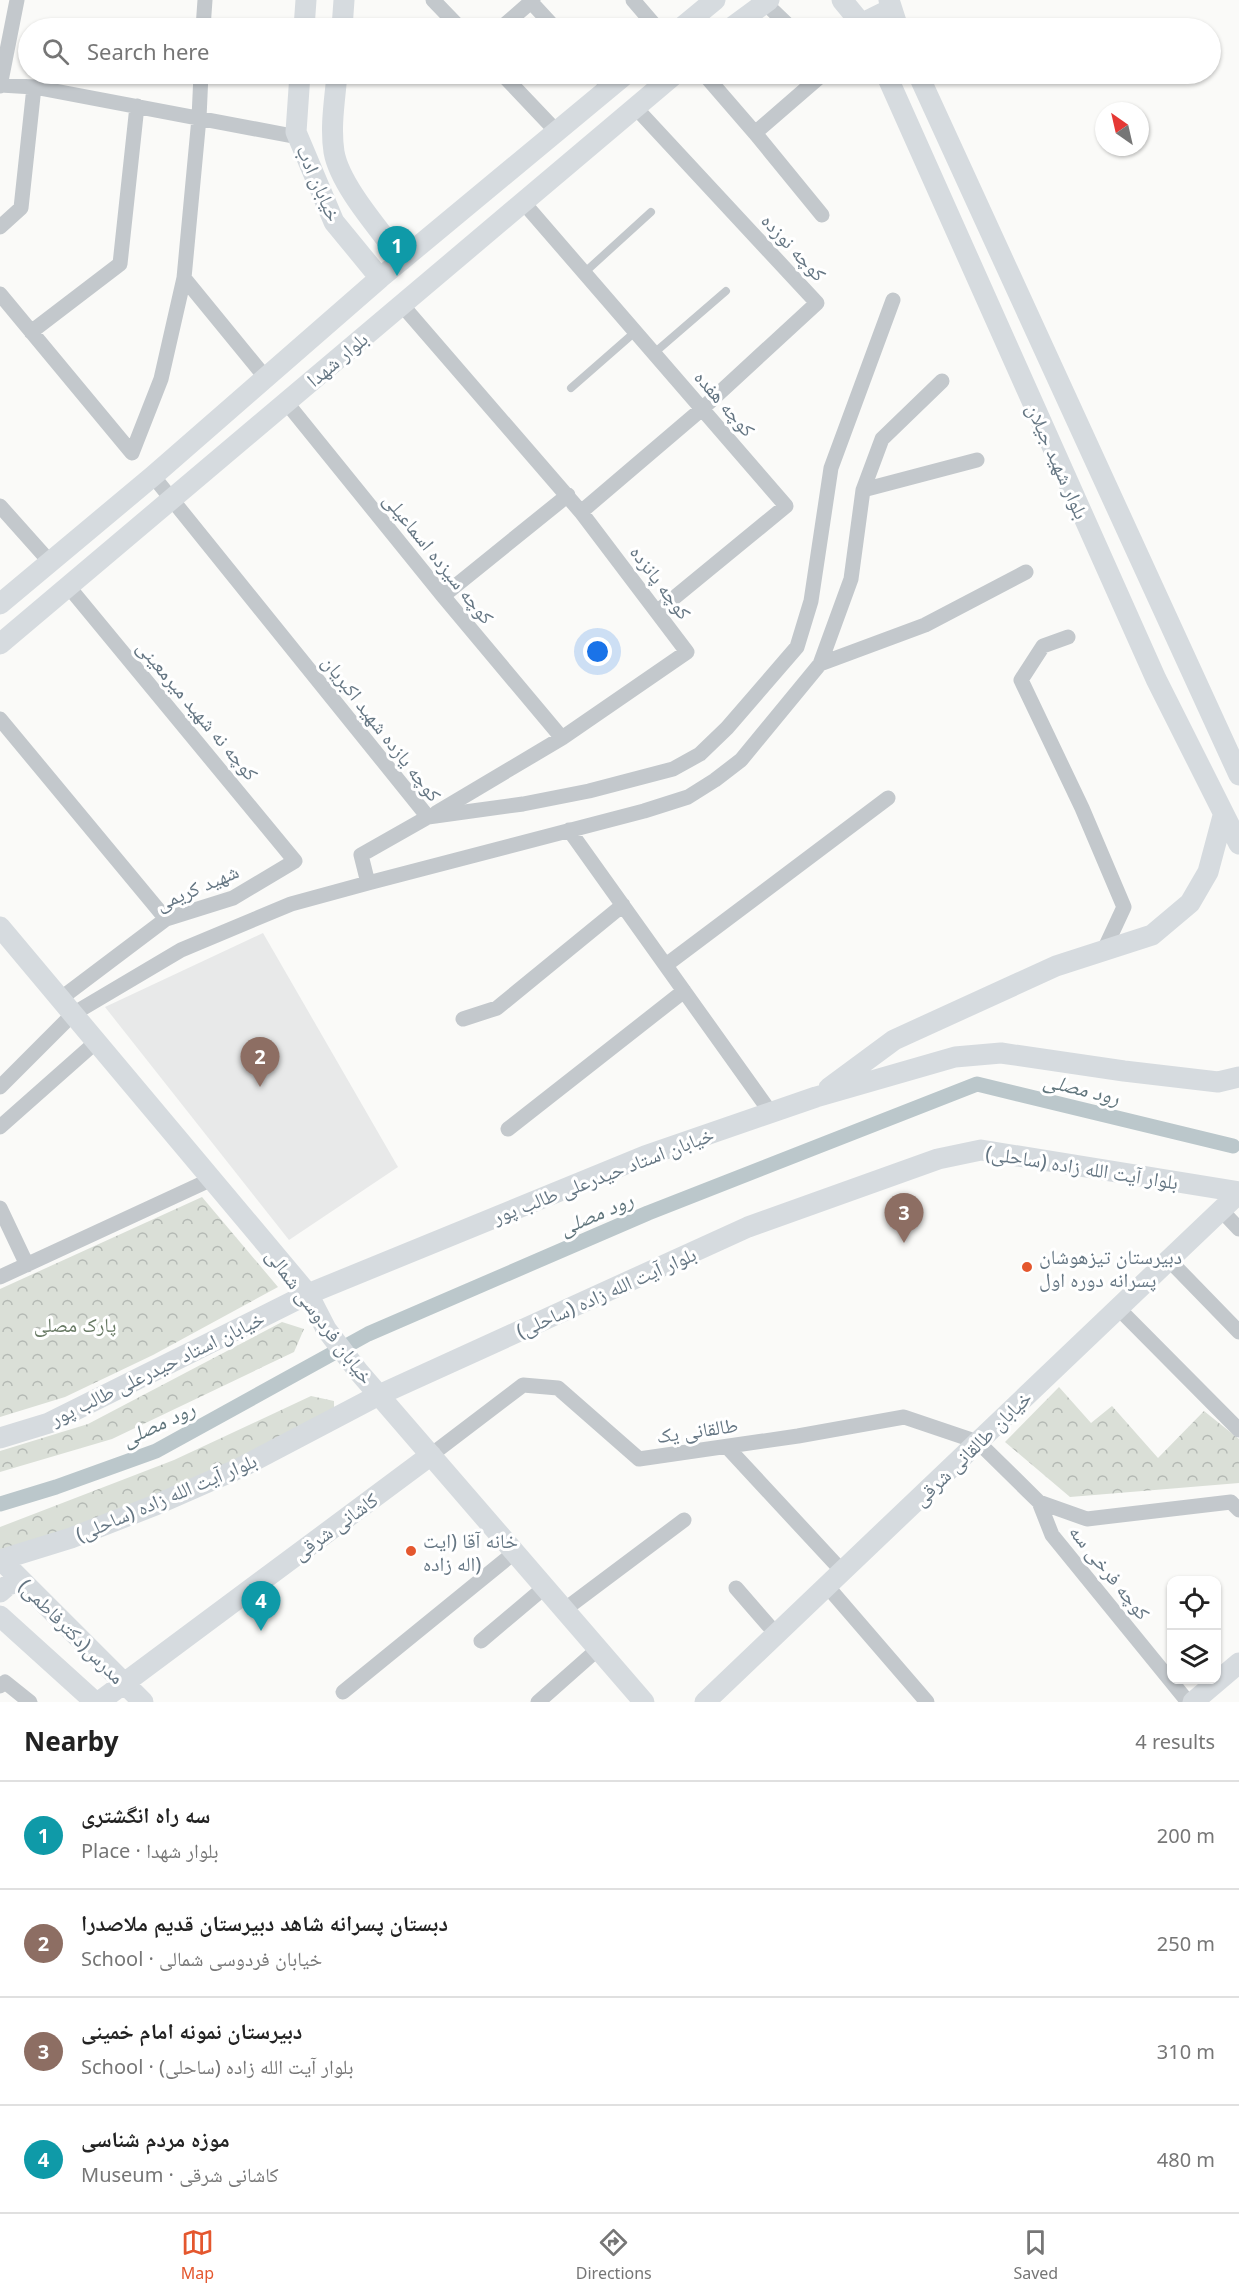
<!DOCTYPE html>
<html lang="en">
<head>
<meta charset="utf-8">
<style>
  :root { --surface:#fff; --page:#f6f6f6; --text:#222; --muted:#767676; --line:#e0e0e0; --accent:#e4572e }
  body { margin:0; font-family:"Noto Sans","Noto Naskh Arabic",sans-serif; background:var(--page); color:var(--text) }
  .controls { position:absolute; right:18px; bottom:18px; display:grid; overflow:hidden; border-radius:12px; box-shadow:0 2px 4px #0004 }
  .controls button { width:54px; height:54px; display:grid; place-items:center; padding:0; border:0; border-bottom:2px solid var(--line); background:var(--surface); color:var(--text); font:30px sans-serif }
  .compass { position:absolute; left:1095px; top:102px; width:54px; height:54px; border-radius:50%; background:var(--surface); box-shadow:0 2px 4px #0004; rotate:326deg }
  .you { position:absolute; left:598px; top:652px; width:21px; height:21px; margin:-15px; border:4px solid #fff; border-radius:50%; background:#1a73e8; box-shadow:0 0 0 9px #1a73e833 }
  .badge { display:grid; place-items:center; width:39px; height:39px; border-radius:50%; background:var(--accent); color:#fff; font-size:20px; font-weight:700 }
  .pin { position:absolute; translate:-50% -50px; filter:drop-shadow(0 2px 3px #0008) }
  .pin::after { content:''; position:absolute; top:32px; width:21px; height:18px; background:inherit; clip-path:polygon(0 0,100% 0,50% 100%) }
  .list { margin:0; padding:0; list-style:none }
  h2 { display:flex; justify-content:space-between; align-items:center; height:78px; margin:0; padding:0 24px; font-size:26px }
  h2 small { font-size:20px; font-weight:400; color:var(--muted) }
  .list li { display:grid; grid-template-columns:39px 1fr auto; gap:18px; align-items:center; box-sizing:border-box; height:108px; padding:0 24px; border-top:2px solid var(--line) }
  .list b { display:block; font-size:22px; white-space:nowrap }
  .list p { margin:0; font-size:20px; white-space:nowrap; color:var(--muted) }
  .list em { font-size:20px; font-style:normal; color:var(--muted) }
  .icon { flex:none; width:33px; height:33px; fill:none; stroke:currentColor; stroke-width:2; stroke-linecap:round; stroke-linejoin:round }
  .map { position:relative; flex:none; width:1239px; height:1702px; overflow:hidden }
  .search { position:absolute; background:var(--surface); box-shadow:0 2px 4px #0004; left:18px; right:18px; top:18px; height:66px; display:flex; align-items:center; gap:15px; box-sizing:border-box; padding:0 21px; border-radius:33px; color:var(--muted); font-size:22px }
  .sheet { height:510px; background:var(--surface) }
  nav { display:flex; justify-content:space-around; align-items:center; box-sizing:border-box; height:84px; border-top:2px solid var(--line); background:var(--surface); font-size:16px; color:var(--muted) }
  nav a { display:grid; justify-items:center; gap:3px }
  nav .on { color:var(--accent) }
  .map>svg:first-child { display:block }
  .built { fill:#e8e9e9 }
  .forest { fill:url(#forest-crowns) }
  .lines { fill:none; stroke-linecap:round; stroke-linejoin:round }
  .canal { stroke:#bbc7cb; stroke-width:15 }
  .lane { stroke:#c3c8cc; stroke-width:8 }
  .street { stroke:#c3c8cc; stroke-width:15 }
  .secondary { stroke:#d6dbdf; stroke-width:21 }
  .poi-dot { fill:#e4572e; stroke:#fff; stroke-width:2 }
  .labels { text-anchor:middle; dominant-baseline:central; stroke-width:6; stroke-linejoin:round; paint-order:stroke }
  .street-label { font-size:20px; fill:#657683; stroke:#fff }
  .poi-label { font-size:20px; fill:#657683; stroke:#fff; text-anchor:start }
  .park-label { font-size:20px; fill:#687a64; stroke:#fff }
  .water-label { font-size:21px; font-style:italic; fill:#60757c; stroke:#fff }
</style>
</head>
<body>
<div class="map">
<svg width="1239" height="1702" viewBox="0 0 1239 1702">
  <defs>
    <pattern id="forest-crowns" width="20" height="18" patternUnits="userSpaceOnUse" patternTransform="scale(1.5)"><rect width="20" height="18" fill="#dadfd7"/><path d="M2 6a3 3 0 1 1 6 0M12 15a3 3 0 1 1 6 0" fill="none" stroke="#b4b9b4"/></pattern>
  </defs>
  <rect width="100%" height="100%" fill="#fafaf8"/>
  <path class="built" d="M263 933 398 1167 289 1240 105 1007Z"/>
  <path class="forest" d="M202 1197 278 1287 153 1355 65 1397 0 1417V1289Z
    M282 1322 304 1329 294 1352 112 1439 0 1472V1451L88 1424Z
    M1059 1387 1091 1423 1112 1406 1158 1458 1204 1411 1239 1439V1483L1070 1497 1005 1442Z
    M311 1396 334 1401V1412L154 1499 0 1555V1527L174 1460Z"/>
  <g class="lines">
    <path class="canal" d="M0 1504 56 1487 156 1451 368 1334 648 1213 977 1084 1233 1146"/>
    <path class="lane" d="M584 273 651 212
      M653 354 726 291
      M571 388 635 332"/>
    <path class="street" d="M433 0 460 28
      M529 0 555 28
      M633 0 657 28
      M765 3 791 28
      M203 28 205 0
      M501 28 533 0
      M502 74 557 132
      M597 74 610 87
      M704 74 755 133 823 74
      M0 85 34 87 298 137
      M0 86 17 0
      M755 133 822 215
      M523 202 786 506 658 611
      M0 227 21 208 34 87
      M184 278 265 377
      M0 294 132 453 161 379 184 278 199 118 201 74
      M402 305 581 512 687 652 562 738 436 813
      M31 332 120 264 137 106
      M286 402 443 596 562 738
      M863 490 977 460
      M0 506 50 562
      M581 512 703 408 817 303 635 107
      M443 596 568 495
      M1068 637 1043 646 1021 680 1082 808 1124 907 1104 950
      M820 664 925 625 1026 572
      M0 719 166 919
      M428 817 523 804 589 791 673 769 700 754 727 728 797 647 811 601 831 468 893 300
      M569 830 771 1113
      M368 883 644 811 688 797 715 780 741 760 820 664 851 579 863 490 882 439 942 381
      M666 965 888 798
      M60 999 166 919 233 898 295 861 68 586
      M463 1019 497 1008 623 905
      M0 1087 73 1014 181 950 291 904 368 883 361 855 428 817 153 476
      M0 1127 96 1042
      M508 1129 684 991
      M0 1208 27 1265
      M1221 1210 1239 1229
      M1169 1260 1239 1332
      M0 1277 212 1179
      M1118 1308 1239 1430
      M727 1447 842 1571
      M431 1455 523 1385 558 1388 639 1459 798 1436 904 1417 978 1442 1039 1502 1052 1535 1188 1702
      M1039 1502 1087 1519 1231 1502 1239 1510
      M827 1586 927 1702
      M736 1588 776 1634
      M564 1610 684 1520
      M481 1641 545 1587
      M0 1686 5 1682 30 1702
      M343 1692 515 1552
      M538 1702 598 1649"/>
    <path class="secondary" d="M842 0 865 28
      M889 0 898 28
      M863 23 891 9
      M304 28 306 0
      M342 28 344 0
      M681 28 715 0
      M731 28 769 0
      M300 74 296 132 334 222 380 278
      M337 74C335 99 330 126 334 152 340 186 381 231 402 260
      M886 74 1156 679 1239 844
      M918 74 1239 775
      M0 604 153 476 380 278 626 74
      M0 644 675 74
      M0 927 308 1294 326 1329 358 1371 644 1702
      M829 1088 894 1040 1056 966 1152 935 1190 903 1208 872 1223 816
      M0 1438 49 1423 308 1294 645 1156 816 1097 955 1057 1001 1053 1124 1071 1218 1082 1239 1077
      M0 1560 71 1538 158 1504 240 1468 379 1395 748 1227 938 1159 981 1150 1239 1192
      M1 1560 143 1702
      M0 1592 8 1585 22 1581
      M0 1616 95 1702
      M99 1702 431 1455
      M705 1702 1239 1193
      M1193 1702 1239 1663"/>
  </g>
  <g class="poi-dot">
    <circle cx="1027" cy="1267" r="6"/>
    <circle cx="411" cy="1551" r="6"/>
  </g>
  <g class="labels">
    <g class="street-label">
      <text transform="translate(319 183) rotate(66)">خیابان ادب</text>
      <text transform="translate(794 247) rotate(47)">کوچه نوزده</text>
      <text transform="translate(337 359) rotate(-40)">بلوار شهدا</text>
      <text transform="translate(725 403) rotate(49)">کوچه هفده</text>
      <text transform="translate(1058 461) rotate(66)">بلوار شهید جیلان</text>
      <text transform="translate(439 558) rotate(51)">کوچه سیزده اسماعیلی</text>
      <text transform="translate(661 582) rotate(53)">کوچه پانزده</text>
      <text transform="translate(198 710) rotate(50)">کوچه نه شهید میرمعینی</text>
      <text transform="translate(382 728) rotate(52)">کوچه یازده شهید اکبریان</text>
      <text transform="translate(197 887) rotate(-23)">شهید کریمی</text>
      <text transform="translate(1082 1167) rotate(9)">بلوار آیت الله زاده (ساحلی)</text>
      <text transform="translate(603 1175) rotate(-21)">خیابان استاد حیدرعلی طالب پور</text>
      <text transform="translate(606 1292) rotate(-24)">بلوار آیت الله زاده (ساحلی)</text>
      <text transform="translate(320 1316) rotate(53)">خیابان فردوسی شمالی</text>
      <text transform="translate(157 1368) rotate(-26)">خیابان استاد حیدرعلی طالب پور</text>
      <text transform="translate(697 1430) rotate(-8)">طالقانی یک</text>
      <text transform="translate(972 1448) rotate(-44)">خیابان طالقانی شرقی</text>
      <text transform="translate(166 1497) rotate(-23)">بلوار آیت الله زاده (ساحلی)</text>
      <text transform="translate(335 1526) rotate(-36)">کاشانی شرقی</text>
      <text transform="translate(1110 1572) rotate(51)">کوچه فرخی سه</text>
      <text transform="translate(72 1631) rotate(45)">مدرس(دکترفاطمی)</text>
    </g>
    <g class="poi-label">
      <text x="1039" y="1256">دبیرستان تیزهوشان<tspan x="1039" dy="23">پسرانه دوره اول</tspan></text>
      <text x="423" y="1540">خانه آقا (ایت<tspan x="423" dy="23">اله زاده)</tspan></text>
    </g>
    <g class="park-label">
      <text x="75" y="1324">پارک مصلی</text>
    </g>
    <g class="water-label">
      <text transform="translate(1082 1088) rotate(14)">رود مصلی</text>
      <text transform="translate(596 1213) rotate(-23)">رود مصلی</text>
      <text transform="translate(158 1423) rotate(-25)">رود مصلی</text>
    </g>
  </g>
</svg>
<div class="controls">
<button><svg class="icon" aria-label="locate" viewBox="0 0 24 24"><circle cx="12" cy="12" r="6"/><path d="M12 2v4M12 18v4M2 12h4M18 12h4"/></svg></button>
<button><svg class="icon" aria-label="layers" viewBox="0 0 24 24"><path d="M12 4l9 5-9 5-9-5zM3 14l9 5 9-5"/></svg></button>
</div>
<svg class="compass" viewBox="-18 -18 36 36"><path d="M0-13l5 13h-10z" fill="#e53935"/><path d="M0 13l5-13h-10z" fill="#767676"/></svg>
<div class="you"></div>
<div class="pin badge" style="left:397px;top:276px;background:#0f9aa8">1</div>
<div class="pin badge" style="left:260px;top:1087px;background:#8d6e63">2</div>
<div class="pin badge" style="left:904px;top:1243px;background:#8d6e63">3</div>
<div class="pin badge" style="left:261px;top:1631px;background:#0f9aa8">4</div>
<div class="search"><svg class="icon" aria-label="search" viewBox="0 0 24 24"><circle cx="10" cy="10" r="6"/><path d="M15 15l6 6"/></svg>Search here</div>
</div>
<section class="sheet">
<h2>Nearby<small>4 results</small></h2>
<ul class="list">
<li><span class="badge" style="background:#0f9aa8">1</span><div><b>سه راه انگشتری</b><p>Place · بلوار شهدا</p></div><em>200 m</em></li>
<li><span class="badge" style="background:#8d6e63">2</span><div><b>دبستان پسرانه شاهد دبیرستان قدیم ملاصدرا</b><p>School · خیابان فردوسی شمالی</p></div><em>250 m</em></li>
<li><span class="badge" style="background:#8d6e63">3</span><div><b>دبیرستان نمونه امام خمینی</b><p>School · بلوار آیت الله زاده (ساحلی)</p></div><em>310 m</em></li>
<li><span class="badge" style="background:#0f9aa8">4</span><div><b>موزه مردم شناسی</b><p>Museum · کاشانی شرقی</p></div><em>480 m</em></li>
</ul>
</section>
<nav>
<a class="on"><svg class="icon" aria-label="map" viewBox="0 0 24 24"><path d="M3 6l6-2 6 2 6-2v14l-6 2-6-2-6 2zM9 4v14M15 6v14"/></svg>Map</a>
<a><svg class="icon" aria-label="directions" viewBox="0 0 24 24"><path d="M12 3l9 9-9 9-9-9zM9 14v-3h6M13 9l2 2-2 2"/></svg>Directions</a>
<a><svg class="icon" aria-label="saved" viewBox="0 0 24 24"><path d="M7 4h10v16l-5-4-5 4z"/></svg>Saved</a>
</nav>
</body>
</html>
